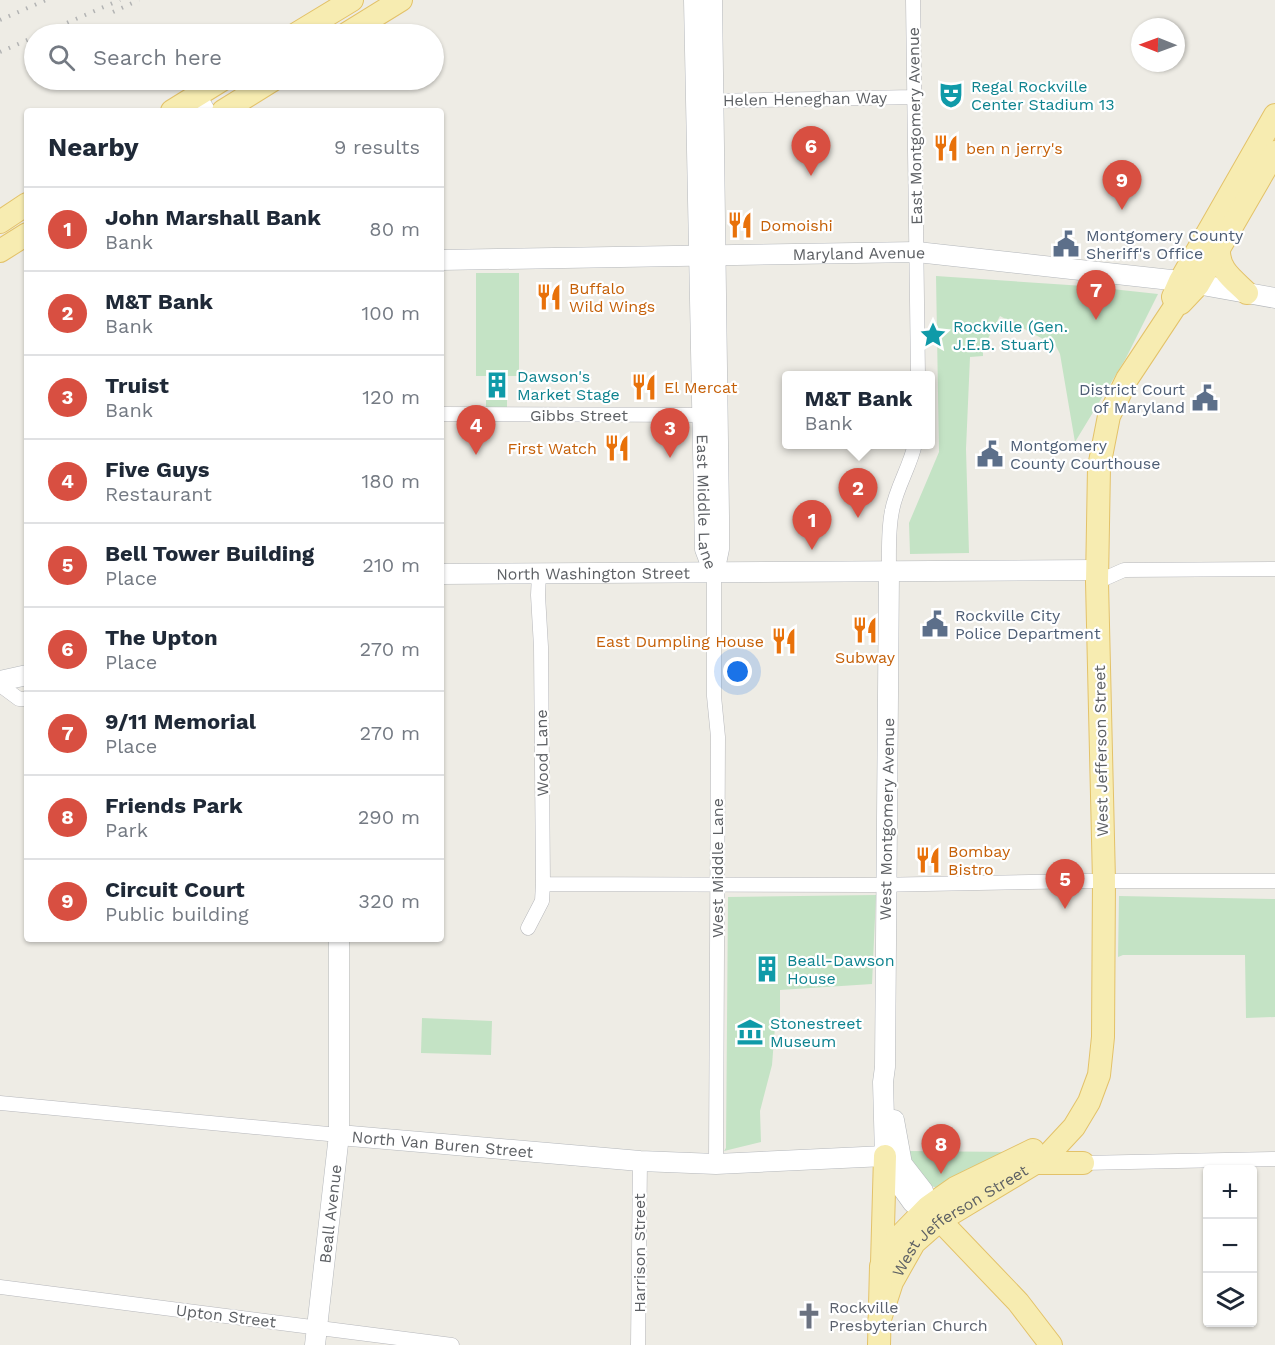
<!DOCTYPE html>
<html lang="en">
<head>
<meta charset="utf-8">
<style>
  :root { --surface:#fff; --page:#f2f2f3; --text:#1f2937; --muted:#747a83; --line:#e0e1e3; --accent:#d84f41 }
  body { margin:0; font-family:"Work Sans",sans-serif; background:var(--page); color:var(--text) }
  .controls { position:absolute; right:18px; bottom:18px; display:grid; overflow:hidden; border-radius:6px; box-shadow:0 2px 4px #0004 }
  .controls button { width:54px; height:54px; display:grid; place-items:center; padding:0; border:0; border-bottom:2px solid var(--line); background:var(--surface); color:var(--text); font:30px sans-serif }
  .compass { position:absolute; left:1131px; top:18px; width:54px; height:54px; border-radius:50%; background:var(--surface); box-shadow:0 2px 4px #0004; rotate:271deg }
  .you { position:absolute; left:738px; top:672px; width:21px; height:21px; margin:-15px; border:4px solid #fff; border-radius:50%; background:#1a73e8; box-shadow:0 0 0 9px #1a73e833 }
  .badge { display:grid; place-items:center; width:39px; height:39px; border-radius:50%; background:var(--accent); color:#fff; font-size:20px; font-weight:700 }
  .pin { position:absolute; translate:-50% -50px; filter:drop-shadow(0 2px 3px #0008) }
  .pin::after { content:''; position:absolute; top:32px; width:21px; height:18px; background:inherit; clip-path:polygon(0 0,100% 0,50% 100%) }
  .popup { position:absolute; left:782px; top:371px; width:153px; height:78px; box-sizing:border-box; display:grid; place-content:center; border-radius:6px; background:var(--surface); filter:drop-shadow(0 2px 4px #0005); font-size:20px; white-space:nowrap; color:var(--muted) }
  .popup b { font-size:22px; color:var(--text) }
  .popup::after { content:''; position:absolute; left:50%; top:100%; margin-left:-12px; border:12px solid transparent; border-top-color:var(--surface) }
  .list { margin:0; padding:0; list-style:none }
  h2 { display:flex; justify-content:space-between; align-items:center; height:78px; margin:0; padding:0 24px; font-size:26px }
  h2 small { font-size:20px; font-weight:400; color:var(--muted) }
  .list li { display:grid; grid-template-columns:39px 1fr auto; gap:18px; align-items:center; box-sizing:border-box; height:84px; padding:0 24px; border-top:2px solid var(--line) }
  .list b { display:block; font-size:22px; white-space:nowrap }
  .list p { margin:0; font-size:20px; white-space:nowrap; color:var(--muted) }
  .list em { font-size:20px; font-style:normal; color:var(--muted) }
  .icon { flex:none; width:33px; height:33px; fill:none; stroke:currentColor; stroke-width:2; stroke-linecap:round; stroke-linejoin:round }
  .map { position:relative; flex:none; width:1275px; height:1345px; overflow:hidden }
  .search { position:absolute; background:var(--surface); box-shadow:0 2px 4px #0004; left:24px; top:24px; width:420px; height:66px; display:flex; align-items:center; gap:15px; box-sizing:border-box; padding:0 21px; border-radius:33px; color:var(--muted); font-size:22px }
  .panel { position:absolute; background:var(--surface); box-shadow:0 2px 4px #0004; left:24px; top:108px; width:420px; height:834px; border-radius:6px }
  .map>svg:first-child { display:block }
  .green { fill:#c4e3c5 }
  .lines { fill:none; stroke-linecap:round; stroke-linejoin:round }
  .street-casing { stroke:#b6b7bb; stroke-width:15 }
  .secondary-casing { stroke:#b4b7bb; stroke-width:21 }
  .primary-casing { stroke:#e3c269; stroke-width:24 }
  .street { stroke:#fff; stroke-width:14 }
  .secondary { stroke:#fff; stroke-width:20 }
  .primary { stroke:#f7ecb1; stroke-width:22 }
  .rail { stroke:#b3b4b4; stroke-width:4; stroke-dasharray:1.5 8; stroke-linecap:butt }
  .labels { text-anchor:middle; dominant-baseline:central; stroke-width:4.5; stroke-linejoin:round; paint-order:stroke }
  .culture-label { font-size:16px; fill:#0d838f; stroke:#fff; text-anchor:start }
  .street-label { font-size:16px; fill:#5d6064; stroke:#fff }
  .food-label { font-size:16px; fill:#c56008; stroke:#fff; text-anchor:start }
  .service-label { font-size:16px; fill:#4e5e75; stroke:#fff; text-anchor:start }
  .worship-label { font-size:16px; fill:#5b616d; stroke:#fff; text-anchor:start }
</style>
</head>
<body>
<div class="map">
<svg width="1275" height="1345" viewBox="0 0 1275 1345">
  <rect width="100%" height="100%" fill="#eeece5"/>
  <path class="green" d="M476 273H519V376H507V407H486V376H476Z
    M936 276 1084 286 1158 294 1126 358 1075 442 1060 354 1056 346 1000 316 983 348V356L970 357 966 449 969 553 910 554 909 523 939 452Z
    M876 895 872 984 780 990V1027H775L772 1065 760 1111 761 1142 724 1151 726 1148 728 897Z
    M1119 896 1275 899V1017L1246 1018 1245 955H1123L1118 957Z
    M422 1018 492 1021 491 1055 421 1053Z
    M905 1151 1012 1152 937 1188 924 1183Z"/>
  <g class="lines">
    <g class="street-casing">
      <path id="street" d="M913 0 918 376
        M707 101 914 97
        M441 414 709 415
        M889 571C889 551 888 530 892 511 896 488 910 467 915 444
        M714 573V696L718 737 716 1164
        M1097 582 1124 570 1275 569
        M0 685 19 699H27
        M543 884 873 885 1085 881H1275
        M528 928 542 901 543 884 541 647 538 595 539 574
        M0 1103 339 1135
        M1083 1163 1275 1159
        M0 1287 452 1345
        M638 1345 640 1161"/>
    </g>
    <g class="secondary-casing">
      <g id="secondary">
        <path id="s1" d="M694 0 705 549 714 573"/>
        <path d="M712 0 719 516V549L714 573"/>
        <path d="M196 96 205 111"/>
        <path id="s2" d="M441 260 917 252 1180 281 1275 298"/>
        <path d="M889 571 885 1067 883 1082 885 1156 890 1171 913 1203 928 1207"/>
        <path id="s3" d="M441 574 1097 570"/>
        <path d="M0 681 27 675"/>
        <path d="M894 1120 902 1164 923 1191 928 1207"/>
        <path id="s4" d="M339 1135 640 1161 716 1164 885 1156"/>
        <path id="s5" d="M315 1345 339 1135V939"/>
      </g>
    </g>
    <g class="primary-casing">
      <g id="primary">
        <path d="M296 34 352 0"/>
        <path d="M346 34 401 0"/>
        <path d="M172 111 222 80"/>
        <path d="M223 111 273 80"/>
        <path d="M0 222 27 204"/>
        <path d="M1219 249C1218 270 1233 279 1247 293"/>
        <path d="M0 251 27 234"/>
        <path d="M1176 305 1173 297 1180 281 1275 115"/>
        <path d="M1036 1163H1083"/>
        <path d="M931 1211 1018 1302 1051 1345"/>
        <path d="M882 1263 885 1156"/>
        <path id="s6" d="M879 1322 892 1282 914 1243 939 1221 1047 1156 1074 1127 1089 1102 1099 1075 1103 1037 1104 881 1097 582 1099 467 1109 416 1127 379 1176 305 1181 303 1198 285 1275 152"/>
        <path d="M879 1345 881 1266 893 1243 928 1207 955 1188 1033 1150"/>
      </g>
    </g>
    <use href="#street" class="street"/>
    <use href="#secondary" class="secondary"/>
    <use href="#primary" class="primary"/>
    <path class="rail" d="M113 12 139 0
      M0 20 46 0
      M41 34 120 0
      M0 52 34 37"/>
  </g>
  <defs>
    <g id="theatre-bare" transform="scale(2.07)"><path d="M-5-5.5Q0-4 5-5.5V0Q5 5 0 6Q-5 5-5 0ZM-3.3-2.5H-1v1.5H-3.3ZM1-2.5H3.3v1.5H1ZM-2.8 1Q0 5.5 2.8 1Z" fill="#0f9aa8" stroke="#fff" stroke-width="2.5" paint-order="stroke"/></g>
    <g id="restaurant-bare" transform="scale(2.07)"><path d="M-5-6h1v4h1v-4h1v4h1v-4h1v5L-1.5 .5V6h-2V.5L-5-1ZM5-6V6H3V1.5H1.5Q1.5-4 5-6Z" fill="#e8710a" stroke="#fff" stroke-width="2.5" paint-order="stroke"/></g>
    <g id="civic-bare" transform="scale(2.07)"><path d="M-.6-6.5H3V-4.5H.6V-3L4-1V1h2V6H-6V1h2V-1L-.6-3ZM-1.2 2.5V6h2.4V2.5Z" fill="#5c6f8a" stroke="#fff" stroke-width="2.5" paint-order="stroke"/></g>
    <g id="sight-bare" transform="scale(2.07)"><path d="M0-6L1.8-2.2L6-1.7L2.9 1.2L3.7 5.4L0 3.3L-3.7 5.4L-2.9 1.2L-6-1.7L-1.8-2.2Z" fill="#0f9aa8" stroke="#fff" stroke-width="2.5" paint-order="stroke"/></g>
    <g id="building-bare" transform="scale(2.07)"><path d="M-4-6H4V6H1V3H-1V6H-4ZM-2.5-4.3h1.7v1.8h-1.7ZM.8-4.3h1.7v1.8H.8ZM-2.5-1h1.7V.8h-1.7ZM.8-1h1.7V.8H.8Z" fill="#0f9aa8" stroke="#fff" stroke-width="2.5" paint-order="stroke"/></g>
    <g id="museum-bare" transform="scale(2.07)"><path d="M0-6L6-3V-2H-6V-3ZM-5-1h2V3h-2ZM-1-1h2V3h-2ZM3-1h2V3H3ZM-6 4H6V6H-6Z" fill="#0f9aa8" stroke="#fff" stroke-width="2.5" paint-order="stroke"/></g>
    <g id="church-bare" transform="scale(2.07)"><path d="M-1.2-6h2.4v3.5h3.3v2.4h-3.3V6h-2.4V-.1h-3.3v-2.4h3.3Z" fill="#6b7280" stroke="#fff" stroke-width="2.5" paint-order="stroke"/></g>
  </defs>
  <g fill-rule="evenodd">
    <use href="#theatre-bare" x="951" y="95"/>
    <use href="#restaurant-bare" x="946" y="148"/>
    <use href="#restaurant-bare" x="740" y="225"/>
    <use href="#civic-bare" x="1066" y="244"/>
    <use href="#restaurant-bare" x="549" y="297"/>
    <use href="#sight-bare" x="933" y="335"/>
    <use href="#building-bare" x="497" y="385"/>
    <use href="#restaurant-bare" x="644" y="387"/>
    <use href="#civic-bare" x="1205" y="398"/>
    <use href="#restaurant-bare" x="617" y="448"/>
    <use href="#civic-bare" x="990" y="454"/>
    <use href="#civic-bare" x="935" y="624"/>
    <use href="#restaurant-bare" x="865" y="630"/>
    <use href="#restaurant-bare" x="784" y="641"/>
    <use href="#restaurant-bare" x="928" y="860"/>
    <use href="#building-bare" x="767" y="969"/>
    <use href="#museum-bare" x="750" y="1032"/>
    <use href="#church-bare" x="809" y="1316"/>
  </g>
  <g class="labels">
    <g class="culture-label">
      <text x="971" y="86">Regal Rockville<tspan x="971" dy="18">Center Stadium 13</tspan></text>
      <text x="953" y="326">Rockville (Gen.<tspan x="953" dy="18">J.E.B. Stuart)</tspan></text>
      <text x="517" y="376">Dawson's<tspan x="517" dy="18">Market Stage</tspan></text>
      <text x="787" y="960">Beall-Dawson<tspan x="787" dy="18">House</tspan></text>
      <text x="770" y="1023">Stonestreet<tspan x="770" dy="18">Museum</tspan></text>
    </g>
    <g class="street-label">
      <text transform="translate(805 99) rotate(-1)">Helen Heneghan Way</text>
      <text transform="translate(915 126) rotate(-91)">East Montgomery Avenue</text>
      <text stroke="none"><textPath href="#s2" startOffset="418">Maryland Avenue</textPath></text>
      <text x="579" y="415">Gibbs Street</text>
      <text stroke="none"><textPath href="#s1" startOffset="502">East Middle Lane</textPath></text>
      <text stroke="none"><textPath href="#s3" startOffset="152">North Washington Street</textPath></text>
      <text transform="translate(1101 751) rotate(-91)">West Jefferson Street</text>
      <text transform="translate(542 753) rotate(-91)">Wood Lane</text>
      <text transform="translate(887 819) rotate(-89)">West Montgomery Avenue</text>
      <text transform="translate(717 868) rotate(-90)">West Middle Lane</text>
      <text stroke="none"><textPath href="#s4" startOffset="104">North Van Buren Street</textPath></text>
      <text stroke="none"><textPath href="#s5" startOffset="132">Beall Avenue</textPath></text>
      <text stroke="none"><textPath href="#s6" startOffset="136">West Jefferson Street</textPath></text>
      <text transform="translate(639 1253) rotate(-90)">Harrison Street</text>
      <text transform="translate(226 1316) rotate(7)">Upton Street</text>
    </g>
    <g class="food-label">
      <text x="966" y="148">ben n jerry's</text>
      <text x="760" y="225">Domoishi</text>
      <text x="569" y="288">Buffalo<tspan x="569" dy="18">Wild Wings</tspan></text>
      <text x="664" y="387">El Mercat</text>
      <text x="597" y="448" text-anchor="end">First Watch</text>
      <text x="764" y="641" text-anchor="end">East Dumpling House</text>
      <text x="865" y="657" text-anchor="middle">Subway</text>
      <text x="948" y="851">Bombay<tspan x="948" dy="18">Bistro</tspan></text>
    </g>
    <g class="service-label">
      <text x="1086" y="235">Montgomery County<tspan x="1086" dy="18">Sheriff's Office</tspan></text>
      <text x="1185" y="389" text-anchor="end">District Court<tspan x="1185" dy="18">of Maryland</tspan></text>
      <text x="1010" y="445">Montgomery<tspan x="1010" dy="18">County Courthouse</tspan></text>
      <text x="955" y="615">Rockville City<tspan x="955" dy="18">Police Department</tspan></text>
    </g>
    <g class="worship-label">
      <text x="829" y="1307">Rockville<tspan x="829" dy="18">Presbyterian Church</tspan></text>
    </g>
  </g>
</svg>
<div class="controls">
<button>+</button>
<button>−</button>
<button><svg class="icon" aria-label="layers" viewBox="0 0 24 24"><path d="M12 4l9 5-9 5-9-5zM3 14l9 5 9-5"/></svg></button>
</div>
<svg class="compass" viewBox="-18 -18 36 36"><path d="M0-13l5 13h-10z" fill="#e53935"/><path d="M0 13l5-13h-10z" fill="#747a83"/></svg>
<div class="you"></div>
<div class="pin badge" style="left:812px;top:550px">1</div>
<div class="pin badge" style="left:858px;top:518px">2</div>
<div class="popup"><b>M&amp;T Bank</b>Bank</div>
<div class="pin badge" style="left:670px;top:458px">3</div>
<div class="pin badge" style="left:476px;top:455px">4</div>
<div class="pin badge" style="left:1065px;top:909px">5</div>
<div class="pin badge" style="left:811px;top:176px">6</div>
<div class="pin badge" style="left:1096px;top:320px">7</div>
<div class="pin badge" style="left:941px;top:1174px">8</div>
<div class="pin badge" style="left:1122px;top:210px">9</div>
<div class="search"><svg class="icon" aria-label="search" viewBox="0 0 24 24"><circle cx="10" cy="10" r="6"/><path d="M15 15l6 6"/></svg>Search here</div>
<section class="panel">
<h2>Nearby<small>9 results</small></h2>
<ul class="list">
<li><span class="badge">1</span><div><b>John Marshall Bank</b><p>Bank</p></div><em>80 m</em></li>
<li><span class="badge">2</span><div><b>M&amp;T Bank</b><p>Bank</p></div><em>100 m</em></li>
<li><span class="badge">3</span><div><b>Truist</b><p>Bank</p></div><em>120 m</em></li>
<li><span class="badge">4</span><div><b>Five Guys</b><p>Restaurant</p></div><em>180 m</em></li>
<li><span class="badge">5</span><div><b>Bell Tower Building</b><p>Place</p></div><em>210 m</em></li>
<li><span class="badge">6</span><div><b>The Upton</b><p>Place</p></div><em>270 m</em></li>
<li><span class="badge">7</span><div><b>9/11 Memorial</b><p>Place</p></div><em>270 m</em></li>
<li><span class="badge">8</span><div><b>Friends Park</b><p>Park</p></div><em>290 m</em></li>
<li><span class="badge">9</span><div><b>Circuit Court</b><p>Public building</p></div><em>320 m</em></li>
</ul>
</section>
</div>
</body>
</html>
